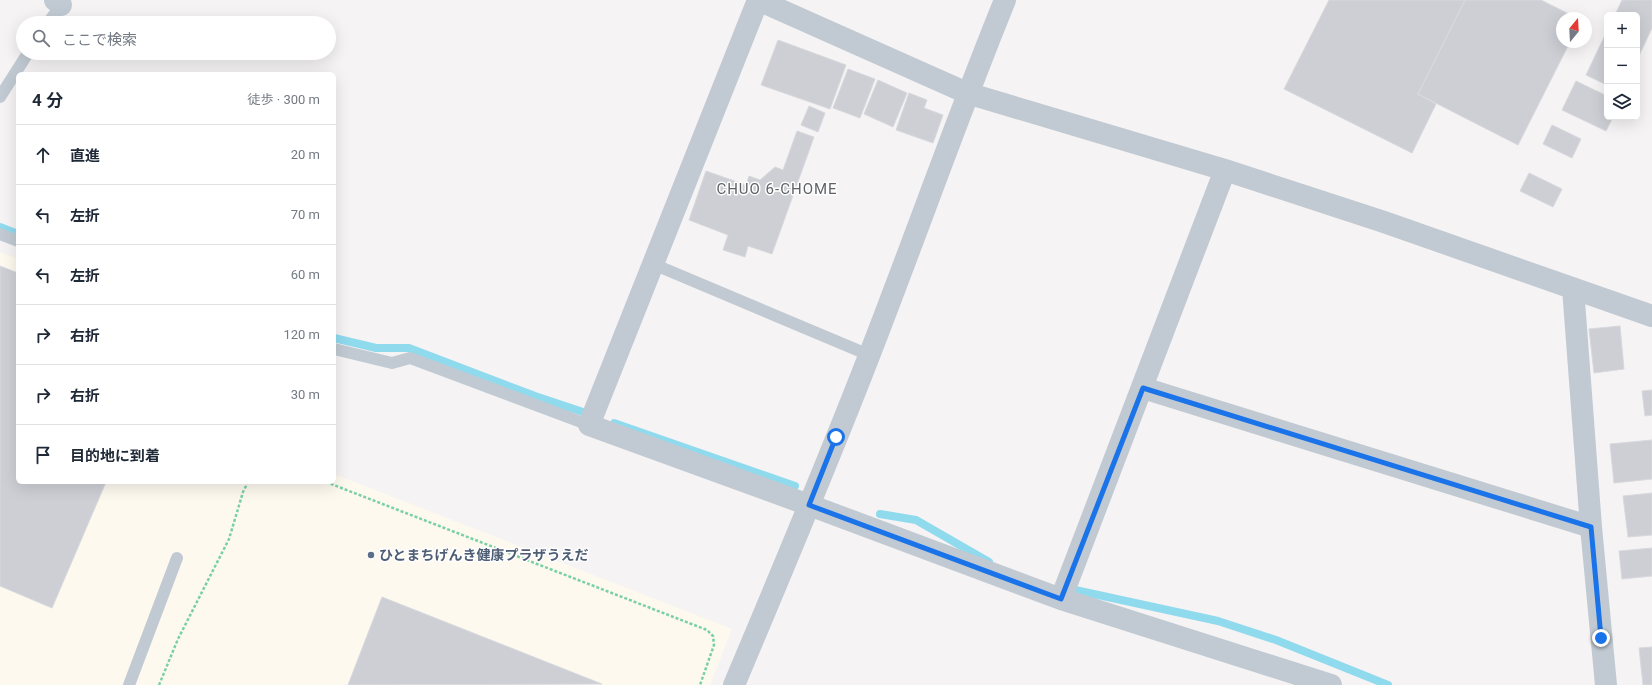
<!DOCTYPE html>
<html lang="ja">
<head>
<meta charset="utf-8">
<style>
  :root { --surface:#fff; --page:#f6f6f7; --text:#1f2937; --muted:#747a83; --line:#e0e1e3 }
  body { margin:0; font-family:Roboto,"Noto Sans JP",sans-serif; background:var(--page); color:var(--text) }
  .controls { position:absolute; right:12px; top:12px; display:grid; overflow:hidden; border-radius:6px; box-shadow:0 4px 16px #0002 }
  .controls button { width:36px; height:36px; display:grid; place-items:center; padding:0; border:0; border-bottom:1px solid var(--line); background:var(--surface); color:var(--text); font:20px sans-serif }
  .compass { position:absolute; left:1556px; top:12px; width:36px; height:36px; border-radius:50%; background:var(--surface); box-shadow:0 4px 16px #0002; rotate:18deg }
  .stop { position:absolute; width:12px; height:12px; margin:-9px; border:3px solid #1a73e8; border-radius:50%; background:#fff }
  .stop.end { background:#1a73e8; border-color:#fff; box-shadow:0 1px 4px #0008 }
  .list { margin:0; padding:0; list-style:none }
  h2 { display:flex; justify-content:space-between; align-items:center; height:52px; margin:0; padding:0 16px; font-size:17px }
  h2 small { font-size:13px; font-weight:400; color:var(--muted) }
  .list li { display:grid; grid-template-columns:26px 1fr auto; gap:12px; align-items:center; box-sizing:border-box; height:60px; padding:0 16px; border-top:1px solid var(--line) }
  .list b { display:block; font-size:15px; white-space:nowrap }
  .list em { font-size:13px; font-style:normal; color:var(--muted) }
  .icon { flex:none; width:22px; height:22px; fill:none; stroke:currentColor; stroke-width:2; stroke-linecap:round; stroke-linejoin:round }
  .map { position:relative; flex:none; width:1652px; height:685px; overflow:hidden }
  .search { position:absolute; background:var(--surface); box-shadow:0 4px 16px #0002; left:16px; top:16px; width:320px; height:44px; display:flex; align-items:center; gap:10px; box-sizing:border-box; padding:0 14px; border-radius:22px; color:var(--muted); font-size:15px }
  .panel { position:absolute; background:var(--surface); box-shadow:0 4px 16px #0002; left:16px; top:72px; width:320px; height:412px; border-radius:6px }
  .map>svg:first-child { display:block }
  .commercial { fill:#fdf9ef }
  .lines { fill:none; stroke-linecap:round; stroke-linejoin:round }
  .stream { stroke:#90daee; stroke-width:8 }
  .building { fill:#cdcfd5; stroke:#d7d9de }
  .path { stroke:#7ad0a6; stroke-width:2.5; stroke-dasharray:3 2; stroke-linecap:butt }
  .lane { stroke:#c1cad2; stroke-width:12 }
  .street { stroke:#c1cad2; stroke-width:22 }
  .route { stroke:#1a73e8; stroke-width:5 }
  .service-dot { fill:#5c6f8a; stroke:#fff; stroke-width:1.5 }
  .labels { text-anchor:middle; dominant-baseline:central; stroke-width:3; stroke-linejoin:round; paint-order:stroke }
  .service-label { font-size:14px; font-weight:bold; fill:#4e5e75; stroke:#fff; text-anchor:start }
  .neighbourhood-label { font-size:15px; letter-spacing:1px; fill:#5f6368; stroke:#fff }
</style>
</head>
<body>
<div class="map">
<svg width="1652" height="685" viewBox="0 0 1652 685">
  <rect width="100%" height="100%" fill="#f5f3f3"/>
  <path class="commercial" d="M0 252 18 259V482H334V474L732 629 710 685H0Z"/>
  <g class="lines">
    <path class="stream" d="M0 227 18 234
      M334 338 376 348H409L535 396 592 415
      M614 423 795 486
      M880 514 916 520 989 562
      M1066 588 1218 621 1276 640 1388 685"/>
  </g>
  <path class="building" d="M1329 0H1465L1418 94 1436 104 1412 153 1284 89Z
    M1465 0H1541L1577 18H1562V42H1570L1518 145 1418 94Z
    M1622 0H1652V28L1637 60V15H1615Z
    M1607 31V85L1586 75Z
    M778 40 846 65 830 109 761 85Z
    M848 69 875 79 860 118 833 108Z
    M878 80 907 93 893 127 864 114Z
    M1576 81 1607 96V117H1613L1606 131 1562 110Z
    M909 93 927 100 924 108 943 115 933 143 896 130Z
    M809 106 825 113 818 132 801 125Z
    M1552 125 1581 139 1572 158 1543 144Z
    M797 131 814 137 772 254 748 246 745 257 723 250 728 235 689 220 706 171 746 185 749 176 760 180 775 167 783 170Z
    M1529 173 1562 189 1553 207 1520 191Z
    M0 266 18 273V482H106L52 608 0 586Z
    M1620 326 1624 369 1594 373 1589 329Z
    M1652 390V415L1645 416 1642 391Z
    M1652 440V479L1614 483 1610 444Z
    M1652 493V535L1628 537 1623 496Z
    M1652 548V576L1622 579 1619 551Z
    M382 597 602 684 348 685Z
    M1652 647V685H1643L1639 648Z"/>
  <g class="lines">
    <path class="path" d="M326 482 707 630 713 636 714 645 700 685
      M159 685 178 639 229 539 243 492 248 482"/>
    <path class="lane" d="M48 23 64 1
      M0 97 28 53
      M0 234 18 241
      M653 264 869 355
      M334 349 392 363 410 358 589 425
      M129 685 177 558"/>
    <path class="street" d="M55 0 61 5
      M758 0 589 425 809 505 1061 599 1331 685
      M758 0 967 93 1225 170 1384 222 1652 316
      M1573 288 1591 527 1606 685
      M1143 388 1591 527
      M1061 599 1225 170
      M734 685C780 576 826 467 869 356 915 238 957 118 1005 0"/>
  </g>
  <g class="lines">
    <path class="route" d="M836 437 809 505 1061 599 1143 388 1591 527 1601 638"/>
  </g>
  <circle class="service-dot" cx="371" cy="555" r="4"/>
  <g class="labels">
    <g class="service-label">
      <text x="379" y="555">ひとまちげんき健康プラザうえだ</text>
    </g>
    <g class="neighbourhood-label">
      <text x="777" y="189">CHUO 6-CHOME</text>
    </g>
  </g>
</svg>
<div class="controls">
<button>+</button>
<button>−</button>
<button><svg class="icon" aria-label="layers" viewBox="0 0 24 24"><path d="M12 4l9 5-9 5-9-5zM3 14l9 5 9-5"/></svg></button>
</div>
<svg class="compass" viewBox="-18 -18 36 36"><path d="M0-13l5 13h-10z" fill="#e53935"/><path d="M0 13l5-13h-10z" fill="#747a83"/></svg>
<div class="stop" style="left:836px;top:437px"></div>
<div class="stop end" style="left:1601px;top:638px"></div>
<div class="search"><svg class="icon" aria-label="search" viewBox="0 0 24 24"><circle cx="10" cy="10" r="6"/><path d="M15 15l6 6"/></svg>ここで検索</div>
<section class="panel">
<h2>4 分<small>徒歩 · 300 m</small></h2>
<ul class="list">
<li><svg class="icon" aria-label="ahead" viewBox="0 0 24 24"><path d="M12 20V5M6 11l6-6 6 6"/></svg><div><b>直進</b></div><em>20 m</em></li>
<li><svg class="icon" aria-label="left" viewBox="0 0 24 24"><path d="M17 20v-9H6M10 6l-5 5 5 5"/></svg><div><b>左折</b></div><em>70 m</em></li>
<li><svg class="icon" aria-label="left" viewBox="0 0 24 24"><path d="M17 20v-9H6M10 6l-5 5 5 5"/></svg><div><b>左折</b></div><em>60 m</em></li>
<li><svg class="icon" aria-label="right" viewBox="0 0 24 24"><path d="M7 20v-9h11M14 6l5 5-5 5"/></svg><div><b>右折</b></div><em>120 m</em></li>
<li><svg class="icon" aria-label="right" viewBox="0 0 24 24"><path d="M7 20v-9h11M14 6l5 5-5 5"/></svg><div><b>右折</b></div><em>30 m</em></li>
<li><svg class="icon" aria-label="arrive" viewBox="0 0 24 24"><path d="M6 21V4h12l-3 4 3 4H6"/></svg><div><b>目的地に到着</b></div></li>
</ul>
</section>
</div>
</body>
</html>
